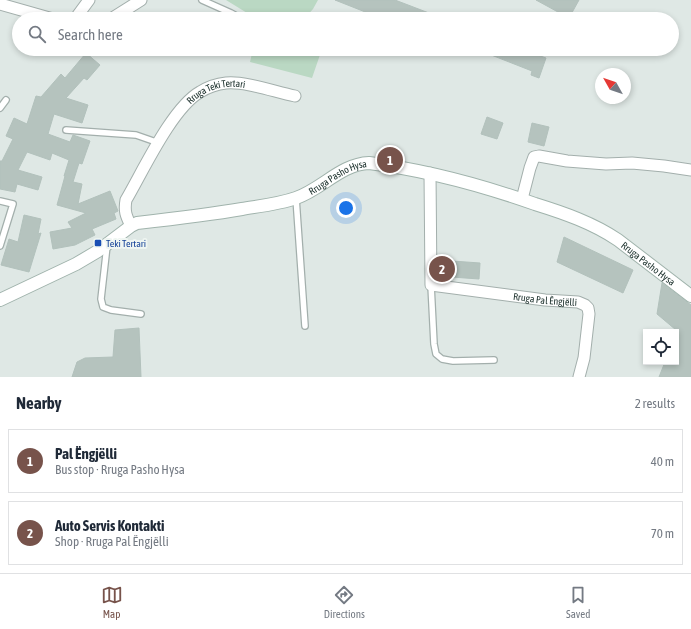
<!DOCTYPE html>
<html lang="en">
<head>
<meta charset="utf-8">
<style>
  :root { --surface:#fff; --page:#f6f6f7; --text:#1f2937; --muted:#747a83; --line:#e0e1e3; --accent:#77534b }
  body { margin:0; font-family:"Asap Condensed",sans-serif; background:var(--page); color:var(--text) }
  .controls { position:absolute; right:12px; bottom:12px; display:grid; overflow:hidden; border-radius:0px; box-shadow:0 2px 6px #0003 }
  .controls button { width:36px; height:36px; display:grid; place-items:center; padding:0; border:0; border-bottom:1px solid var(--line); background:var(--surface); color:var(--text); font:20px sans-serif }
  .compass { position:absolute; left:595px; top:68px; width:36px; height:36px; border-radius:50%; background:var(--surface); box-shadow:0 2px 6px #0003; rotate:310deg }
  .you { position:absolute; left:346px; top:208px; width:14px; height:14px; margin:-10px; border:3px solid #fff; border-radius:50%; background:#1a73e8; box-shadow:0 0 0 6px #1a73e833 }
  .badge { display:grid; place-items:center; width:26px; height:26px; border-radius:50%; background:var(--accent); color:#fff; font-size:13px; font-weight:700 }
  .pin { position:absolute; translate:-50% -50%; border:2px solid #fff; box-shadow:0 1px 4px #0006 }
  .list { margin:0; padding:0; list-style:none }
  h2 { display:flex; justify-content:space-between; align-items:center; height:52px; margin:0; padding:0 16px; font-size:17px }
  h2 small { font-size:13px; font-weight:400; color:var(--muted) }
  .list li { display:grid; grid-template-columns:26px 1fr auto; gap:12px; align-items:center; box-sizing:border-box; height:64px; margin:0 8px 8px; padding:0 8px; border:1px solid var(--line); border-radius:0px }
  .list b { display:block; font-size:15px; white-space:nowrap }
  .list p { margin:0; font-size:13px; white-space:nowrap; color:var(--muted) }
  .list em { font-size:13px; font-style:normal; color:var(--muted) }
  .icon { flex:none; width:22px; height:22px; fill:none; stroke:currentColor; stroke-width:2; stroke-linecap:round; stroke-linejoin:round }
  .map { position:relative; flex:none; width:691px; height:377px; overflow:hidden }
  .search { position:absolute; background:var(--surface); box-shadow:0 2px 6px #0003; left:12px; right:12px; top:12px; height:44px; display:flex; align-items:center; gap:10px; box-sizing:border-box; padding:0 14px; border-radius:22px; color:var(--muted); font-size:15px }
  .sheet { height:196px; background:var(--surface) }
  nav { display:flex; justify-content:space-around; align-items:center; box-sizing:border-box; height:56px; border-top:1px solid var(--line); background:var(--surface); font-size:11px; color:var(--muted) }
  nav a { display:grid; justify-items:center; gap:2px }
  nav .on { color:var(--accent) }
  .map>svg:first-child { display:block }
  .green { fill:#bad8c3 }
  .building { fill:#b5c3be; stroke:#b2c1bc }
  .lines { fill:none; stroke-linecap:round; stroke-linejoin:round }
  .service-casing { stroke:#a3afac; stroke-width:8 }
  .minor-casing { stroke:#a3afac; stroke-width:13 }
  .secondary-casing { stroke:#a0b3ac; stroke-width:14 }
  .service { stroke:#fff; stroke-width:5.5 }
  .minor { stroke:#fff; stroke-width:11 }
  .secondary { stroke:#fff; stroke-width:12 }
  .transit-dot { fill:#1a4fb4; stroke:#eff6f2; stroke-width:1.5 }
  .labels { text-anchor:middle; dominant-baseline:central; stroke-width:4; stroke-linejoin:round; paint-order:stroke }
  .street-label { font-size:10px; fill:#223632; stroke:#eff6f2 }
  .transit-label { font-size:10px; fill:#164399; stroke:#eff6f2; text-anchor:start }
</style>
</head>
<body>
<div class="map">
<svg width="691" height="377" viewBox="0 0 691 377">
  <rect width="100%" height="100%" fill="#dfe8e5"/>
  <path class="green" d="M226 0H318L313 9 304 19H257Z
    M253 49H322L312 78 250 62Z"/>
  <path class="building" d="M335 0H395L442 18 383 19Z
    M536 0H579L569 18Z
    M476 49H521L546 58 539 78 531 75 532 71Z
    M86 53 100 65 87 80 84 78 66 98 88 105 82 123 54 114 48 134 70 142 73 135 90 141 82 164 79 163 73 182 82 184 78 204 110 191 118 211 114 213 116 219 92 229 95 235 75 245 53 249 50 232 72 228 68 222 86 213 57 205 65 176H64L69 160 52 153 50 160 27 152 18 170 42 177 38 190 17 184 15 192 0 189V161H2L13 139 6 136 14 118 27 124 36 96 41 97 61 74 65 78Z
    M487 117 503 123 497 139 481 134Z
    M532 123 549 127 544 146 528 142Z
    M24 215 41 219 38 234 41 233 29 272 1 265 9 239 18 242Z
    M564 237 633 270 623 293 557 262Z
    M438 260 480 263 479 279 438 276Z
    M662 283 691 305V377H659L665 362H676V330L657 314Z
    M139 328 141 377H72L77 362 85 358 113 357 115 330Z"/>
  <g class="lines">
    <g class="service-casing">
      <path id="service" d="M202 0 231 13 242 19
        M0 108 6 100
        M66 130 136 135 159 143
        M296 198 305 326
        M0 201 13 204 0 246
        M107 246 101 299 103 307 111 310 141 314
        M431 285 434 344 436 354 442 359 453 361 494 360"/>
    </g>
    <g class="minor-casing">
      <g id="minor">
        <path d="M0 4 53 19"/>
        <path d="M75 19 89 0"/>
        <path d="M111 19 141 0"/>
        <path id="s1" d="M430 173 431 285 545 300 578 302 585 305 588 308 589 314 584 358 579 377"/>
        <path d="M522 199 530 168 534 157 539 156 567 161 606 164 632 163 664 166 691 170"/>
        <path id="s2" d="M131 226C126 216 124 211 126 200 143 171 172 108 200 92 208 87 216 84 226 83 245 81 275 92 295 96"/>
      </g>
    </g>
    <g class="secondary-casing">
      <g id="secondary">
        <path id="s3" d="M0 300 76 264 98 251 131 226 137 223C172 219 207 215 242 209 260 206 279 204 296 198 322 189 341 164 369 163 426 170 481 185 535 204 564 213 593 223 618 240L691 296"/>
      </g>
    </g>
    <use href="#service" class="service"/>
    <use href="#minor" class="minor"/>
    <use href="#secondary" class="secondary"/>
  </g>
  <rect class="transit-dot" x="94" y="239" width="8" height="8" rx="2"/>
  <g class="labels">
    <g class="street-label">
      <text stroke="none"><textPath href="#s2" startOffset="175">Rruga Teki Tertari</textPath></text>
      <text stroke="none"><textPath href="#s3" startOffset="366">Rruga Pasho Hysa</textPath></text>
      <text stroke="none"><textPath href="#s3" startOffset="701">Rruga Pasho Hysa</textPath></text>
      <text stroke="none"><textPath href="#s1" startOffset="227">Rruga Pal Ëngjëlli</textPath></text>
    </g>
    <g class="transit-label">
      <text x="106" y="243">Teki Tertari</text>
    </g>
  </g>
</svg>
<div class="controls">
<button><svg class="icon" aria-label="locate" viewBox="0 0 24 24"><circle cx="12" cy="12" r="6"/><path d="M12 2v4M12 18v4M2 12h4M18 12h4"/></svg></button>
</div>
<svg class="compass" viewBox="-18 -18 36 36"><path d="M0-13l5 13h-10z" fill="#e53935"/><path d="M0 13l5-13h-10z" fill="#747a83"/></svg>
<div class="you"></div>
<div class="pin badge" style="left:390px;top:160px">1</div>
<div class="pin badge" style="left:442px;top:269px">2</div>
<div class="search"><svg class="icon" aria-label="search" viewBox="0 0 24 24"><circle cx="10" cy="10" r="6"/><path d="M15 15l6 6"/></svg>Search here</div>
</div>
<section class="sheet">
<h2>Nearby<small>2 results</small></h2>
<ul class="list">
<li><span class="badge">1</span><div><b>Pal Ëngjëlli</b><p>Bus stop · Rruga Pasho Hysa</p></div><em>40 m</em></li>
<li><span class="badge">2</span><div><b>Auto Servis Kontakti</b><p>Shop · Rruga Pal Ëngjëlli</p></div><em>70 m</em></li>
</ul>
</section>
<nav>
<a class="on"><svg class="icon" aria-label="map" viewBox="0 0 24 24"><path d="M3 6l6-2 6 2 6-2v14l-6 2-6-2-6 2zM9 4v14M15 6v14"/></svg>Map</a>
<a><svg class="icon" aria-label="directions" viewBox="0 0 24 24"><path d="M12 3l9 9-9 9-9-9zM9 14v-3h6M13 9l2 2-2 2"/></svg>Directions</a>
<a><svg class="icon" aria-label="saved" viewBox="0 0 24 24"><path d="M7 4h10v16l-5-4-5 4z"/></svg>Saved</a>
</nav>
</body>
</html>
